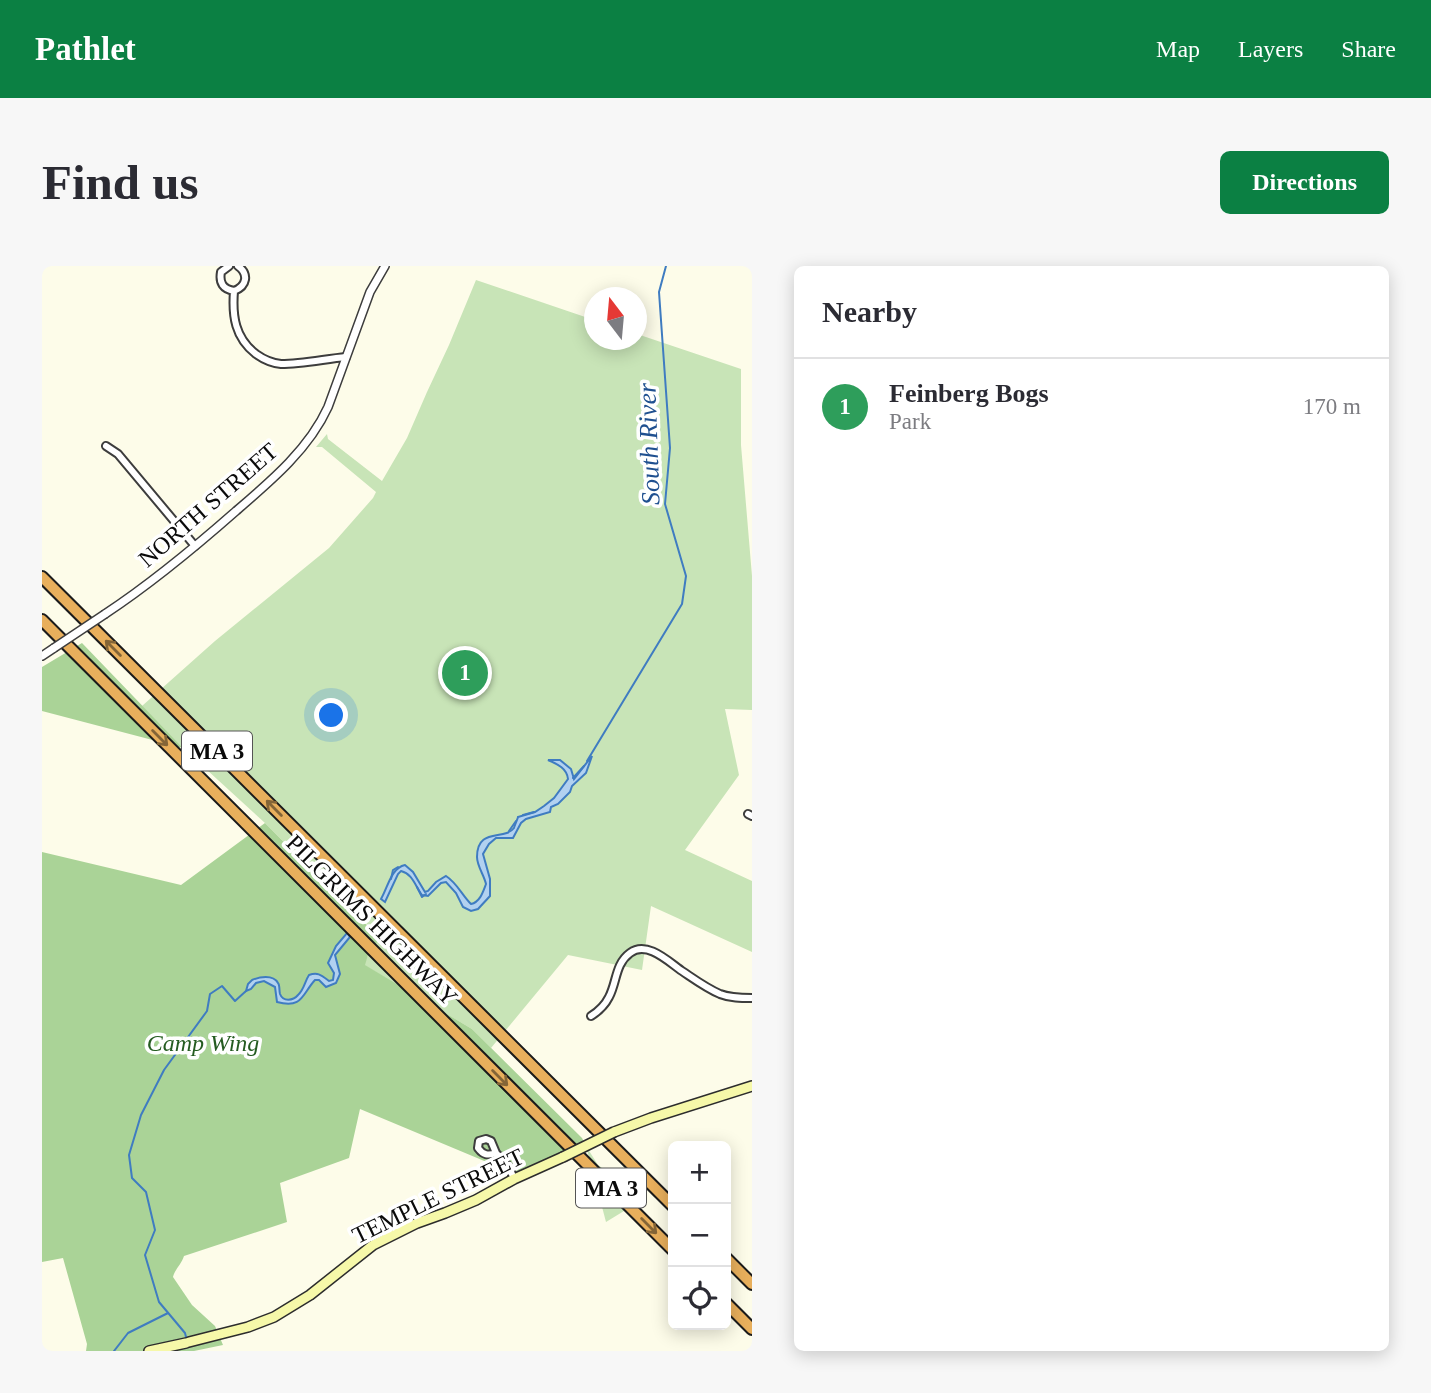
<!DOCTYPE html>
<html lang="en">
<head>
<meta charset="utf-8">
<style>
  :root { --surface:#fff; --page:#f7f7f7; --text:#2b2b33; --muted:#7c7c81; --line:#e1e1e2; --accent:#0b8043 }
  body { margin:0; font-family:"Times New Roman",serif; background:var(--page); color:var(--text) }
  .controls { position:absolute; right:21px; bottom:21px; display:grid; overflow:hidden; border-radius:10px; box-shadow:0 4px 18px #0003 }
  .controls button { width:63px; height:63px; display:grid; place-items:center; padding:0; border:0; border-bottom:2px solid var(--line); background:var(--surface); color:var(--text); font:35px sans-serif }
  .compass { position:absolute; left:542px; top:21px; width:63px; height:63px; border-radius:50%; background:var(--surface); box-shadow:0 4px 18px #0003; rotate:344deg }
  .you { position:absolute; left:290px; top:450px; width:24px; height:24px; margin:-18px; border:5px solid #fff; border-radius:50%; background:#1a73e8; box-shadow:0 0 0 10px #1a73e833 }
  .badge { display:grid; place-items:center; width:46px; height:46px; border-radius:50%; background:var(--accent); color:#fff; font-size:23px; font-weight:700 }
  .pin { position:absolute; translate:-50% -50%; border:4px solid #fff; box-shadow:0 2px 7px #0006 }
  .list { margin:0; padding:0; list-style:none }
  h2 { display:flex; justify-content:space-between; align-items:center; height:91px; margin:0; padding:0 28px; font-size:30px }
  h2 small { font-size:23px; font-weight:400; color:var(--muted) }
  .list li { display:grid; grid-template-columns:46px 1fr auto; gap:21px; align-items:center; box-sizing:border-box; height:98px; padding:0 28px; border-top:2px solid var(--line) }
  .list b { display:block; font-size:26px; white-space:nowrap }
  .list p { margin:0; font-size:23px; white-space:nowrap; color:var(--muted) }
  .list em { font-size:23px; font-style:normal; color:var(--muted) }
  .icon { flex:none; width:38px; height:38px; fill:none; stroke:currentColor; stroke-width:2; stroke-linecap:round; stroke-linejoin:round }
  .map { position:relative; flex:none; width:710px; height:1085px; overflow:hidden; border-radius:10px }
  header { display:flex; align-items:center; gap:42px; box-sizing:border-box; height:98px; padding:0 35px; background:var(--accent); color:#fff }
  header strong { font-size:33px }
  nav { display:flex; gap:38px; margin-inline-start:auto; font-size:24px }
  .intro { display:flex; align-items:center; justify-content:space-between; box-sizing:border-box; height:168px; padding:0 42px }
  h1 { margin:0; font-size:49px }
  .button { padding:18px 32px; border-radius:10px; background:var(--accent); color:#fff; font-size:24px; font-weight:700 }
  main { display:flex; gap:42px; padding:0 42px }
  aside { flex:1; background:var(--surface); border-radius:10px; box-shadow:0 4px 18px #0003 }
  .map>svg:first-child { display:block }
  .green { fill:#c8e4b7 }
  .forest { fill:#aad397 }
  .water { fill:#b2d1f0; stroke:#3f7cc1; stroke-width:2 }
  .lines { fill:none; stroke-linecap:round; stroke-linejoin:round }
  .stream { stroke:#3f7cc1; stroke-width:2 }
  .minor-casing { stroke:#3d3d3d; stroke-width:10 }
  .tertiary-casing { stroke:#3d3d3d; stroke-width:10 }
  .secondary-casing { stroke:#2c2c2c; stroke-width:12 }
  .motorway-casing { stroke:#1b1b1b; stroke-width:14 }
  .minor { stroke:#fff; stroke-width:6 }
  .tertiary { stroke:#fff; stroke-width:7 }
  .secondary { stroke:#f6f8a9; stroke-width:9 }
  .motorway { stroke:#e8af5c; stroke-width:10 }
  .tertiary-bridge-casing { stroke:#3d3d3d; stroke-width:10; stroke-linecap:butt }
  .secondary-bridge-casing { stroke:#2c2c2c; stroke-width:12; stroke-linecap:butt }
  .tertiary-bridge { stroke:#fff; stroke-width:7 }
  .secondary-bridge { stroke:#f6f8a9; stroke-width:9 }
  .oneway { stroke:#846537 }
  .labels { text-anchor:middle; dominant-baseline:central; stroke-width:7; stroke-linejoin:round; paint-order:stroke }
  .shield { fill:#fff; stroke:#545454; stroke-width:2 }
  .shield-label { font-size:23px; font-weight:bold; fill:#0a0a0a }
  .street-label { font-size:24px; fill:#0a0a0a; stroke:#fff }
  .park-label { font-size:24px; font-style:italic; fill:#255c21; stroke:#fff }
  .water-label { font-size:26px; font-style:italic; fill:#1f5090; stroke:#fff }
</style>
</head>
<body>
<header>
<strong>Pathlet</strong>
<nav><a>Map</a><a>Layers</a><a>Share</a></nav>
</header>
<div class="intro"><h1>Find us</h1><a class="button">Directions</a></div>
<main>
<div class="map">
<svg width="710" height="1085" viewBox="0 0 710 1085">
  <rect width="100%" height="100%" fill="#fdfce9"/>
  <path class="green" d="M434 14 552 54V74H594L595 68 699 103V179L710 310V444L683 443 697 509 643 584 710 615V686L609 640 600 704 526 689 449 782 430 763 322 699 326 689 338 671 223 557 141 482 100 440 173 375 287 282 331 232 334 226 280 181H274L285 168 286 173 340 215 365 172 385 126 407 79Z
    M544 880 556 899 582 917 600 934 564 956Z"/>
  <path class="forest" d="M40 377 141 482 0 445V401Z
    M223 557 338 672 326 689 323 699 430 763 540 872 544 880 485 913 318 843 307 892 238 917 245 956 142 990C139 999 133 1003 131 1011L150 1039 173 1060 181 1079 152 1085H44L45 1078 21 992 0 996V586L139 619Z"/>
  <path class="water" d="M550 490 544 507 530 520 528 526 516 538 509 541 508 546 484 553 479 557 471 572H454L447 578 441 588 448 613V630L436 643 429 645 421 641 414 627 404 616 399 617 386 630 380 629C373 620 371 608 359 605L356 608 343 636 339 633C346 621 349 602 363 599L371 606 383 626 386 625 394 616 404 610C415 617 420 629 429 638 438 636 441 626 444 618 442 609 435 600 435 591 435 561 462 575 472 562 472 561 476 552 476 551L493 546 502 540 512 532 526 513C525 502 515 498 506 494H518L529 503 532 513Z
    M305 667 308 671 293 689 298 708 294 717 284 721 277 714H273C260 728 261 743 235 736L233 721 222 715 214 717 209 723 204 725 206 718 210 714C217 711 231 708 236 717 238 719 237 725 238 728 241 736 251 735 256 729 262 724 263 715 267 709 276 706 279 709 287 715L291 714 292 707 286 697 294 680Z"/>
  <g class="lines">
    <path class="stream" d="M545 495 640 338 644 310 623 238 628 182 617 26 624 0
      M531 512 542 500
      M481 549 492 546
      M467 565 474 555
      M349 613 351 604 356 601
      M375 621 380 631 384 628
      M145 1075 143 1067 117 1036 103 989 113 964 104 926 90 912 87 889 99 849 122 804 165 745 168 728 180 720 193 735 204 725
      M72 1085 86 1067 126 1047"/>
    <g class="minor-casing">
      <path id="minor" d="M187 0 179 6C177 17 181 23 192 25
        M192 25C190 50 193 72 214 88 221 93 229 97 239 98 260 98 283 93 304 91
        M192 25C205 20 207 8 196 0
        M64 180 76 188 153 280
        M706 548 710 550
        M549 750C557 745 563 739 567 731 575 716 573 698 588 687 605 674 627 696 640 705 652 713 664 722 678 728 688 732 699 732 710 732
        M454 887C446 890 441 889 436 882L437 875 444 873 449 875 454 887 467 901 472 913"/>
    </g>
    <g class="tertiary-casing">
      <path id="tertiary" d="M63 348C110 317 152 282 194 245 229 215 267 183 286 141L328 26 343 0
        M0 390 12 382"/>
    </g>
    <g class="secondary-casing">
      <path id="secondary" d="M572 866 609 852 710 820
        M147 1076 206 1061 232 1051 268 1029 331 979 375 957 403 947 434 934 472 913 521 891
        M107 1085 144 1077"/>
    </g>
    <g class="motorway-casing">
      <path id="motorway" d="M0 311 631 940
        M0 354 631 984
        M684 992 710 1018
        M684 1037 710 1063"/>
    </g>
    <use href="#minor" class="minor"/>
    <use href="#tertiary" class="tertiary"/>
    <use href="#secondary" class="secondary"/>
    <use href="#motorway" class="motorway"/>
    <g class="tertiary-bridge-casing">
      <path id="tertiary-bridge" d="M12 382 63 348"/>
    </g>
    <g class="secondary-bridge-casing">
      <path id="secondary-bridge" d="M521 891 572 866"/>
    </g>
    <use href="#tertiary-bridge" class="tertiary-bridge"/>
    <use href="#secondary-bridge" class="secondary-bridge"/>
  </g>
  <defs><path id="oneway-shaft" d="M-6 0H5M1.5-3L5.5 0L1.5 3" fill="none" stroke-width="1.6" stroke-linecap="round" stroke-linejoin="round" transform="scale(1.75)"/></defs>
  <g class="oneway">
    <use href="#oneway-shaft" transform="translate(71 382) rotate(-135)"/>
    <use href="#oneway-shaft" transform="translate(118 472) rotate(45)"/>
    <use href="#oneway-shaft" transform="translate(232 542) rotate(-135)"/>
    <use href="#oneway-shaft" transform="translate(458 812) rotate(45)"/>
    <use href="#oneway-shaft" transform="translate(607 960) rotate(45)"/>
  </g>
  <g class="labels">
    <g class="shield">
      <rect x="140" y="465.5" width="70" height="39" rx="5"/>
      <rect x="534" y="902.5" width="70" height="39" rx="5"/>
    </g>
    <g class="shield-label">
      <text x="175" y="485">MA 3</text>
      <text x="569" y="922">MA 3</text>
    </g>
    <g class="street-label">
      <text transform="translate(166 239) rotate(-41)">NORTH STREET</text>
      <text transform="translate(330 654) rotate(45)">PILGRIMS HIGHWAY</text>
      <text transform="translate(396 930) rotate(-26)">TEMPLE STREET</text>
    </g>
    <g class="park-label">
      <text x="161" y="777">Camp Wing</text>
    </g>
    <g class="water-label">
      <text transform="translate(607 178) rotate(-92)">South River</text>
    </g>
  </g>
</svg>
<div class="controls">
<button>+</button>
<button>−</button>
<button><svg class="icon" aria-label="locate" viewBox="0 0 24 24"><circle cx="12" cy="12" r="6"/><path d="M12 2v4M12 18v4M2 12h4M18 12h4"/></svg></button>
</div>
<svg class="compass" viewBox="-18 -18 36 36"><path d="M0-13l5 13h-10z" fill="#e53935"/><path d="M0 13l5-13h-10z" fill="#7c7c81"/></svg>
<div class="you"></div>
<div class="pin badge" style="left:423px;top:407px;background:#2e9e5b">1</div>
</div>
<aside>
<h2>Nearby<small></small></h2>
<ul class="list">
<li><span class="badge" style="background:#2e9e5b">1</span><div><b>Feinberg Bogs</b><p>Park</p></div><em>170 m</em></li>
</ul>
</aside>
</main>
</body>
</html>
